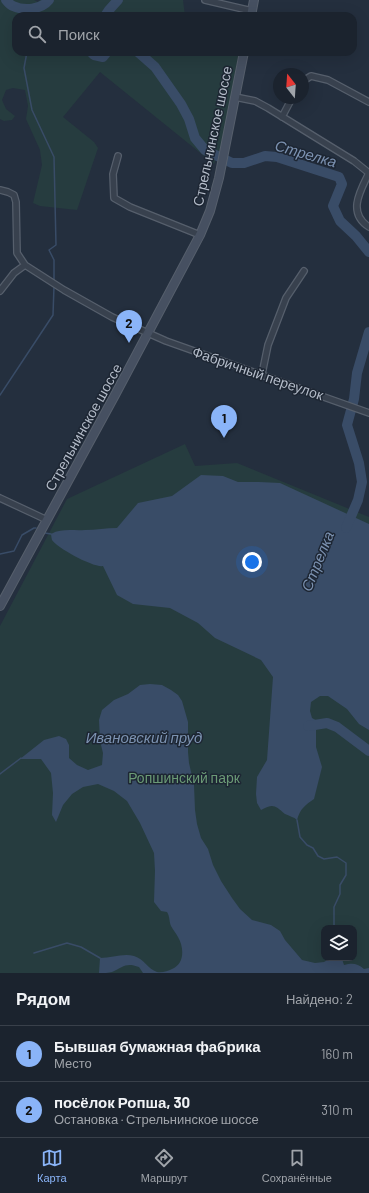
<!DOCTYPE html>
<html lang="ru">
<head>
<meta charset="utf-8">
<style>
  :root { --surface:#1b232e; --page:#242b36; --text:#f1f3f6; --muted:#a0a4aa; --line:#39404a; --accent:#8ab4f8 }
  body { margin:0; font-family:Barlow,sans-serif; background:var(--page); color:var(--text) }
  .controls { position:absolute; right:12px; bottom:12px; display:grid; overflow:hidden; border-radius:8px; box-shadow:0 4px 16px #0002 }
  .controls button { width:36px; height:36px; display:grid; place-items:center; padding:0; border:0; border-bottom:1px solid var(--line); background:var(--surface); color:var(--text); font:20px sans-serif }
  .compass { position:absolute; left:273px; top:68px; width:36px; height:36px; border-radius:50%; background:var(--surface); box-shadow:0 4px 16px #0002; rotate:343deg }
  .you { position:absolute; left:252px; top:562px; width:14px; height:14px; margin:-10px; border:3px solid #fff; border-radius:50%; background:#1a73e8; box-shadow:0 0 0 6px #1a73e833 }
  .badge { display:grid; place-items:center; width:26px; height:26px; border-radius:50%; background:var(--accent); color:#111; font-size:13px; font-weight:700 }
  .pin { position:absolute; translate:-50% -33px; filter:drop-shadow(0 1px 2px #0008) }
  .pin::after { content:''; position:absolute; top:21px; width:14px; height:12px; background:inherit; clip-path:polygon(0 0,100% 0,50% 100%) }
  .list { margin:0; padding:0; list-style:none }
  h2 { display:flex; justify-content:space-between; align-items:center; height:52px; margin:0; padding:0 16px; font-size:17px }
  h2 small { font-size:13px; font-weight:400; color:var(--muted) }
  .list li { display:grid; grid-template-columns:26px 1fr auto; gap:12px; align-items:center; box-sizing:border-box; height:56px; padding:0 16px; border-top:1px solid var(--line) }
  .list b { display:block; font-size:15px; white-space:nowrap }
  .list p { margin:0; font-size:13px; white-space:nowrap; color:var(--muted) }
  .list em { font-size:13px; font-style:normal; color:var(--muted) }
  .icon { flex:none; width:22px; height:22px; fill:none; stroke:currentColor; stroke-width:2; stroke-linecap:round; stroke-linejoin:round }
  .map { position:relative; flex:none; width:369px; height:973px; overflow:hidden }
  .search { position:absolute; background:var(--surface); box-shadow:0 4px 16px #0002; left:12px; right:12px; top:12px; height:44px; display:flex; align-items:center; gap:10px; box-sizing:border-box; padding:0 14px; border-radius:12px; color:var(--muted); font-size:15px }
  .sheet { height:164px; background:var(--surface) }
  nav { display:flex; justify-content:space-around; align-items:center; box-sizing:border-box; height:56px; border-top:1px solid var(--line); background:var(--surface); font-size:11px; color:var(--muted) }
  nav a { display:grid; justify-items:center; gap:2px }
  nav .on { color:var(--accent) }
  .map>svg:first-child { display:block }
  .green { fill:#263c3f; fill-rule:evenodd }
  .water { fill:#394c67 }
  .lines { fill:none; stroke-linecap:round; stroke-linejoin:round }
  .stream { stroke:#394c67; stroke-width:1.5 }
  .river { stroke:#394c67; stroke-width:10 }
  .minor-casing { stroke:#565f6c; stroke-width:8 }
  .secondary-casing { stroke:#565f6c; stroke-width:10 }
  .minor { stroke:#38414e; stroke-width:5.5 }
  .secondary { stroke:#465061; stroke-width:8 }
  .labels { text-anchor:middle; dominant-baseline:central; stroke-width:3; stroke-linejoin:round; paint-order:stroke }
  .street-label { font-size:14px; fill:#b4bcc9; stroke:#1d2633 }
  .park-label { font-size:14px; fill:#6b9a76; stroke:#1d2633 }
  .water-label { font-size:15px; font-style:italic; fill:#7c92b1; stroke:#1d2633 }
</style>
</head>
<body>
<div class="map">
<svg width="369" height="973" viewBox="0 0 369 973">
  <rect width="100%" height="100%" fill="#242f3e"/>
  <path class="green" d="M0 0H34L38 2 40 0H183L185 16H16V52H239L222 144 214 164 100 72 63 117 94 142 98 148 77 210 40 206 33 203 42 165 40 150 26 119 28 106 25 90 13 88 6 90 2 100 6 109 15 116 12 120 4 121 0 119Z
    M185 444 195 466 237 463 369 517V973H0V626L67 499ZM324 928H354V958H324Z"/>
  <path class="water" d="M201 475 223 476 238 482H259L280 483 369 524V730L359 724 347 709 328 696H320L311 702 310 711 312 718 321 723 316 730V747L322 767 314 799C305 805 300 809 297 820 294 817 289 816 285 814 275 806 274 803 261 810L257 803 256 794 257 777 267 760 273 677 261 660 215 638 198 623 170 608 133 604 117 595 103 566C94 568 57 548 52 540 52 540 51 535 51 534 62 528 73 531 85 530 96 530 106 528 117 528L138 503 172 496Z
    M150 684 162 685 171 690 178 695 182 701 188 722V752L189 763 194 785 195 810 197 824 201 838 208 849 213 865 221 881 232 898 240 909 252 920 271 925 280 931 285 940 302 960 315 963 324 962 331 958 342 959 344 965C352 963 357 963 364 969L369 968V973H143L139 967C126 962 123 967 112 972 109 973 103 973 99 973L100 958C112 958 123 953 134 956 144 959 148 969 157 972 162 973 168 971 172 969 185 964 184 947 178 937 176 933 173 930 171 926 169 921 170 917 167 912L161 911 154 902 155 871 154 853 140 823 127 801 114 791 98 784 83 787 72 794 63 805 56 822 52 815 53 793 51 773 41 759H20L44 740 59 736 66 739 69 745V758L77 765 88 770 102 765 103 753 100 741 99 720 102 710 114 700 128 694 140 685Z"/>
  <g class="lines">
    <path class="stream" d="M32 16 33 9
      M27 52 24 68 32 110 54 157 56 245 49 250 54 260V281
      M0 395 53 315 54 286
      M45 533 51 534
      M0 554 14 551 22 535 34 528H36
      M0 774 21 758
      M297 820 300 837 307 845 313 848 318 856 324 859 337 857 346 863V875L340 885V894L334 907V925L336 928
      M34 953 67 943 81 947 100 958"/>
    <path class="river" d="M6 0C8 2 10 5 13 6 24 11 41 10 49 0
      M105 16 109 10 118 0
      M91 52 94 55 103 57 107 52
      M138 52 155 67 181 104 189 119 195 138 205 150 232 163H244L265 156 277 157 339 177 342 184 333 206 340 221 356 236 369 252
      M346 528 358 500 362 482 359 463 347 425 354 399 357 373 369 332
      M308 726 327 723 337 727 369 751"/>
    <g class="minor-casing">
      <path id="minor" d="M205 0 252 11
        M303 81 311 76 328 80 369 102
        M235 97 255 101 268 108 354 161 369 173
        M282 117 292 98
        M118 156 113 174 114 198 130 207 200 235
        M369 173C360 191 347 213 369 227
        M0 190 8 192 14 195 16 202 17 253 25 265 64 290 112 317 166 341 369 413
        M0 291 14 273 25 265
        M262 374 268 345 286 298 304 271
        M0 498 47 520"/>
    </g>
    <g class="secondary-casing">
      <path id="secondary" d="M251 16 254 0
        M0 606 115 395 200 235 210 211 219 178 244 52"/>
    </g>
    <use href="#minor" class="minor"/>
    <use href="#secondary" class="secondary"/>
  </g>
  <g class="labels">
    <g class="street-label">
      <text transform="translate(212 136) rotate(-78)">Стрельнинское шоссе</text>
      <text transform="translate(258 373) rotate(19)">Фабричный переулок</text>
      <text transform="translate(83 427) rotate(-61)">Стрельнинское шоссе</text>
    </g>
    <g class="park-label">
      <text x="184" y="777">Ропшинский парк</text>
    </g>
    <g class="water-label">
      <text transform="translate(306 153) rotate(16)">Стрелка</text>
      <text transform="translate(317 561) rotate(-68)">Стрелка</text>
      <text x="144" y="737">Ивановский пруд</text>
    </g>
  </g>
</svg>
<div class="controls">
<button><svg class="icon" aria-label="layers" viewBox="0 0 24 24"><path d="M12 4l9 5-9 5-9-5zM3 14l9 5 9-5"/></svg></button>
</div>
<svg class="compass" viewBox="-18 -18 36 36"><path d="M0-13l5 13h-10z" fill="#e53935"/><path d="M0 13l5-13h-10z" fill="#a0a4aa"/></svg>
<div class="you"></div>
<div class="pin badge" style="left:224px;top:438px">1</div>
<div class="pin badge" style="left:129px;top:343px">2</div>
<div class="search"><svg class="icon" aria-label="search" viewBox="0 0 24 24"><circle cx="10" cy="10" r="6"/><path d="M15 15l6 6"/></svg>Поиск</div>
</div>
<section class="sheet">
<h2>Рядом<small>Найдено: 2</small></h2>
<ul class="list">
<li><span class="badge">1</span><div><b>Бывшая бумажная фабрика</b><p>Место</p></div><em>160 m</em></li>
<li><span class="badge">2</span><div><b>посёлок Ропша, 30</b><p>Остановка · Стрельнинское шоссе</p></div><em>310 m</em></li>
</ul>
</section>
<nav>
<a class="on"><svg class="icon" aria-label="map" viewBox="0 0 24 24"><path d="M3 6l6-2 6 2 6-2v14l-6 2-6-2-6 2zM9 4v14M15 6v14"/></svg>Карта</a>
<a><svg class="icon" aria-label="directions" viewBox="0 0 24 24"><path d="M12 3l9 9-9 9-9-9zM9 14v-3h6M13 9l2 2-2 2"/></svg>Маршрут</a>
<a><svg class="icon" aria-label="saved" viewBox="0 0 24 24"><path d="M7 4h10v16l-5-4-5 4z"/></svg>Сохранённые</a>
</nav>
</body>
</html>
